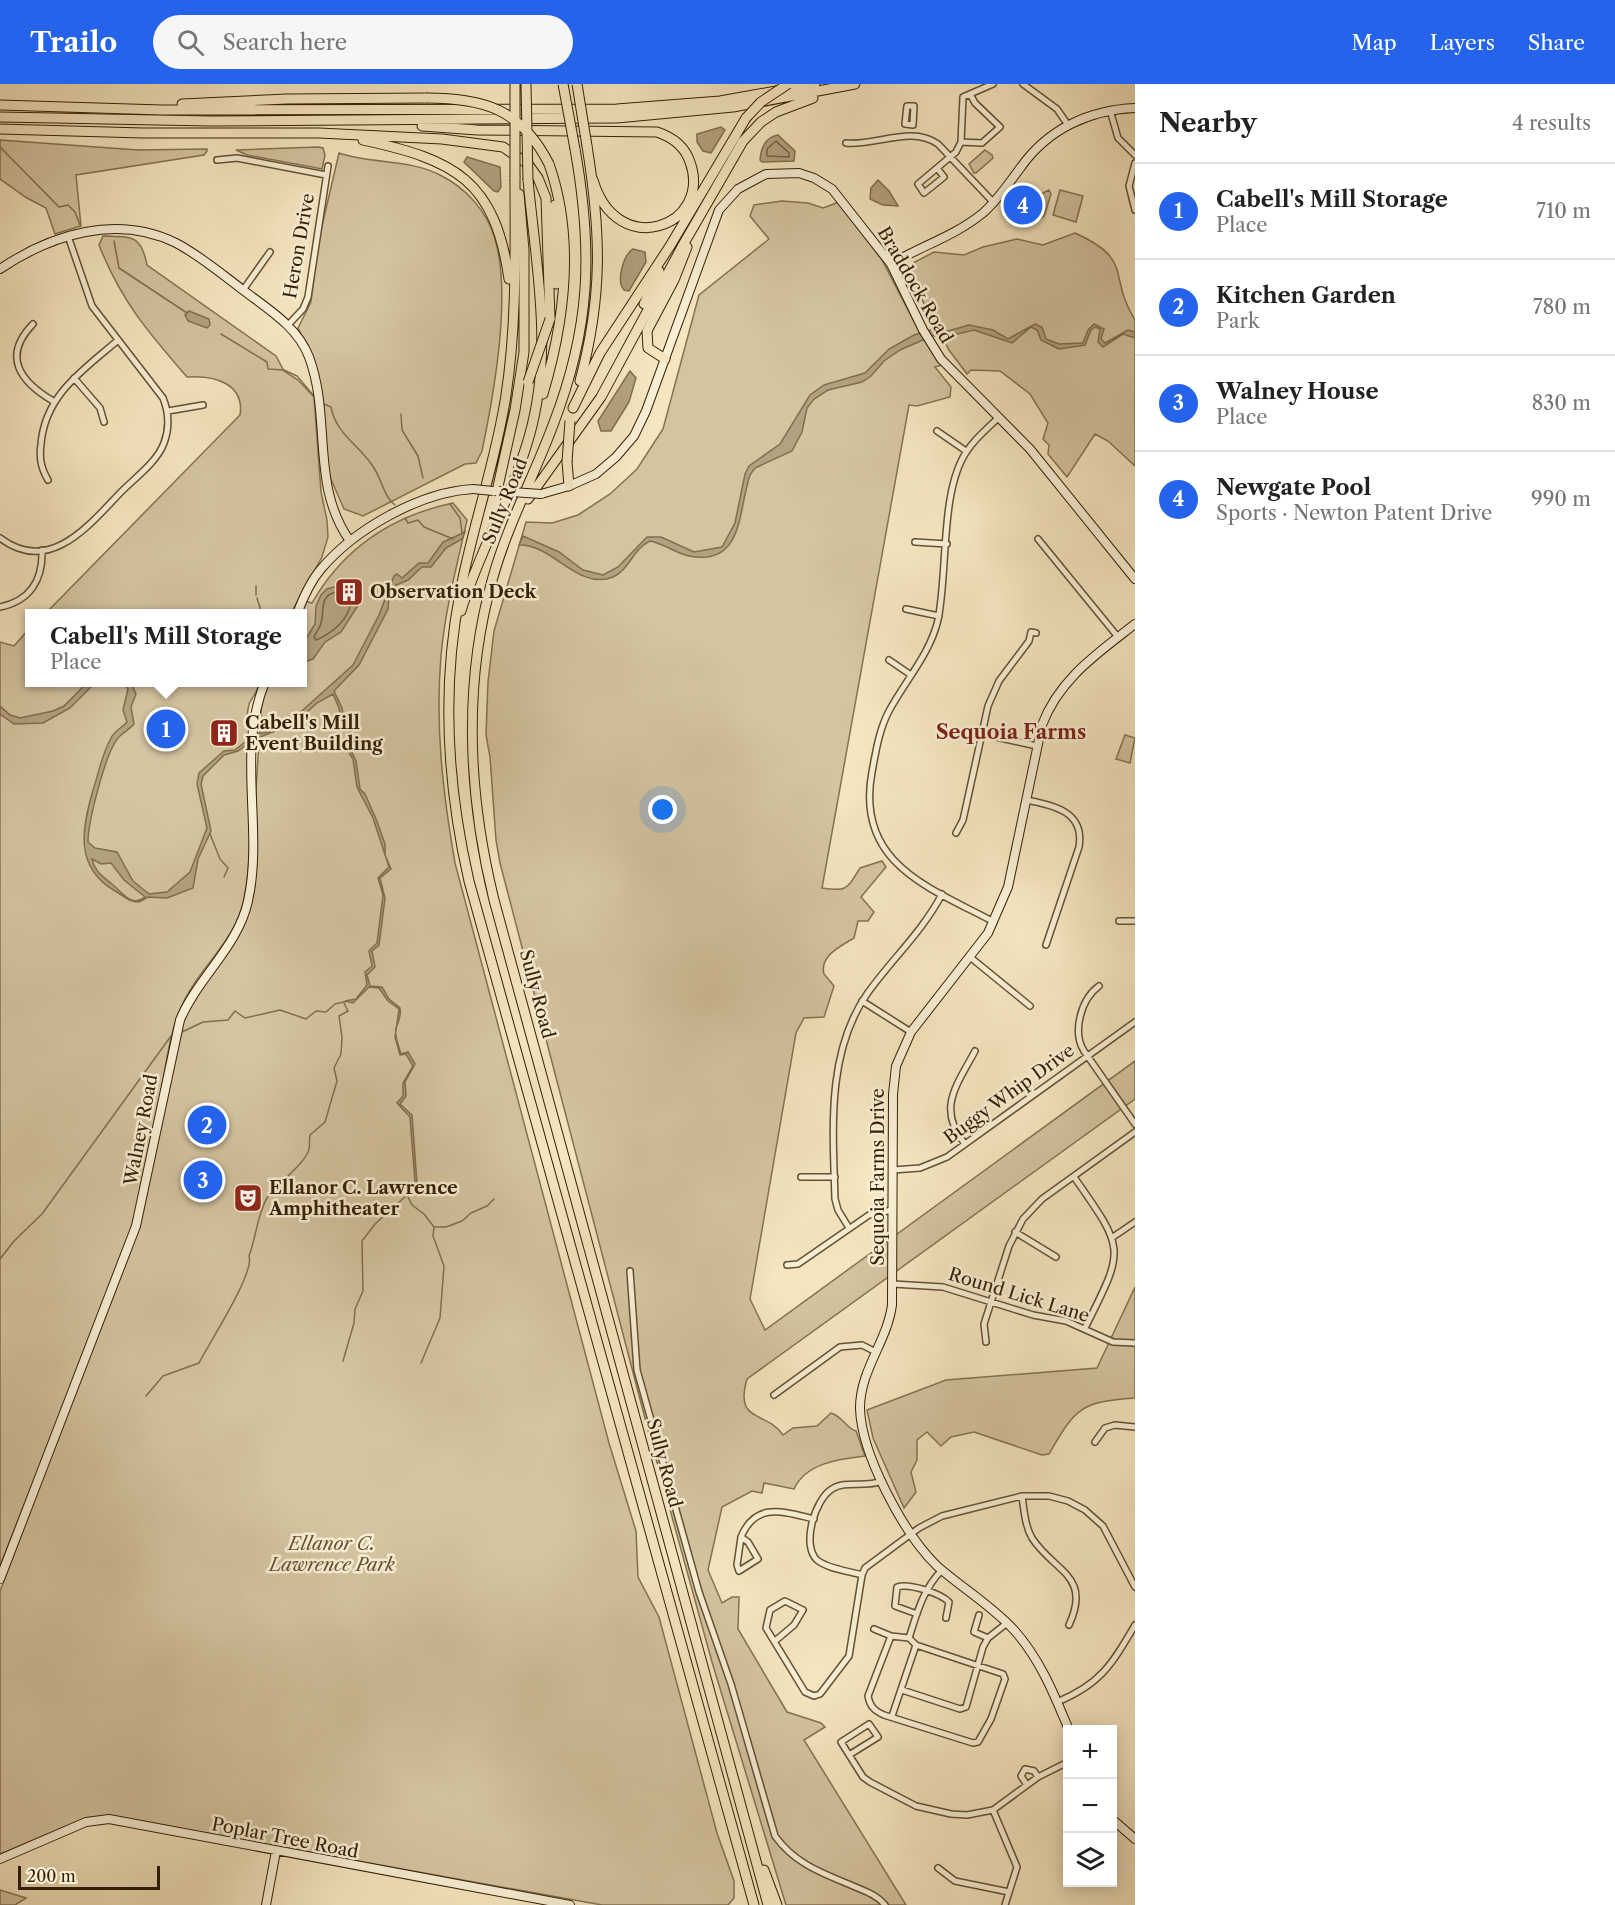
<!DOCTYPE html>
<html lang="en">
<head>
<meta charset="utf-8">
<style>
  :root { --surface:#fff; --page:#f6f6f6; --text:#222; --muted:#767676; --line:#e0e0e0; --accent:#2563eb }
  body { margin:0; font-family:"Libre Caslon Text",serif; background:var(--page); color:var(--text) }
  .controls { position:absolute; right:18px; bottom:18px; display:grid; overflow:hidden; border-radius:0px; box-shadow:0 3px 15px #0003 }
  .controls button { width:54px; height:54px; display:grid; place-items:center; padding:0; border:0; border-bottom:2px solid var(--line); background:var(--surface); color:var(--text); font:30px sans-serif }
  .scale { position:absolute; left:18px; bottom:15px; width:142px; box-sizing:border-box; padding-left:6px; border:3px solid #341f02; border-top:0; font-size:16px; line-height:21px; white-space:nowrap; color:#341f02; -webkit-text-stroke:4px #f8efd6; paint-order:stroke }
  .you { position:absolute; left:663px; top:726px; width:21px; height:21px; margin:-15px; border:4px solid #fff; border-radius:50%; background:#1a73e8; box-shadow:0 0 0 9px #1a73e833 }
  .badge { display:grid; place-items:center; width:39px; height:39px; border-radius:50%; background:var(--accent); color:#fff; font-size:20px; font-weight:700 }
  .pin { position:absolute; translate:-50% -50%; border:3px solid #fff; box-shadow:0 2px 6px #0006 }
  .popup { position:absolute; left:25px; top:525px; width:282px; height:78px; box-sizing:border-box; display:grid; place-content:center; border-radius:0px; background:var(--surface); filter:drop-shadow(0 2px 4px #0005); font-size:20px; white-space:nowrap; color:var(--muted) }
  .popup b { font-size:22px; color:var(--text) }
  .popup::after { content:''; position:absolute; left:50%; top:100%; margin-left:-12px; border:12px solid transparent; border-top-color:var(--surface) }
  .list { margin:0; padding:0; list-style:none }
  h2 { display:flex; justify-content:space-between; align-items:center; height:78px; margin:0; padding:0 24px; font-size:26px }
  h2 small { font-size:20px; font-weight:400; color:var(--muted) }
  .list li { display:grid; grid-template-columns:39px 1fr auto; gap:18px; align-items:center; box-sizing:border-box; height:96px; padding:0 24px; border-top:2px solid var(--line) }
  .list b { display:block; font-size:22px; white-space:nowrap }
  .list p { margin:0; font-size:20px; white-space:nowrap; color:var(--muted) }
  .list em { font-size:20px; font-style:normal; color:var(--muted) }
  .icon { flex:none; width:33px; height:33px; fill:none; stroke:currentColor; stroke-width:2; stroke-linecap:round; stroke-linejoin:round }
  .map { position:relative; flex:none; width:1135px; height:1821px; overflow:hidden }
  header { display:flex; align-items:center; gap:36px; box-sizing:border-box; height:84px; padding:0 30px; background:var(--accent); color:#fff }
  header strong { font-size:28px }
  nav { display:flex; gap:33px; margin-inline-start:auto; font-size:21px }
  .search { width:420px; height:54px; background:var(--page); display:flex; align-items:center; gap:15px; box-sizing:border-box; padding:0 21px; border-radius:33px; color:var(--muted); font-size:22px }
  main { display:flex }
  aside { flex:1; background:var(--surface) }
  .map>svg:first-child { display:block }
  .green { fill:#d4c4a0; stroke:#847251; stroke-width:1.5 }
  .water { fill:#b3a27f; stroke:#806e4d; stroke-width:1.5; fill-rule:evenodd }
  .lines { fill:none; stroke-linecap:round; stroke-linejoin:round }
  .shore { stroke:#746040; stroke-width:1.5 }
  .stream { stroke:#806e4d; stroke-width:1.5 }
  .street-casing { stroke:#645132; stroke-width:8 }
  .secondary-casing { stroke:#341f02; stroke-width:10 }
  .highway-casing { stroke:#341f02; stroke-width:11 }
  .street { stroke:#f8efd6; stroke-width:5 }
  .secondary { stroke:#f8efd6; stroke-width:8 }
  .highway { stroke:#f5e6c0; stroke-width:9 }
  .secondary-bridge-casing { stroke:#341f02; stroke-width:10; stroke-linecap:butt }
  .highway-bridge-casing { stroke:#341f02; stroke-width:11; stroke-linecap:butt }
  .secondary-bridge { stroke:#f8efd6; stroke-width:8 }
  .highway-bridge { stroke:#f5e6c0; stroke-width:9 }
  .labels { text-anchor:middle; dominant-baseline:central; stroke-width:5; stroke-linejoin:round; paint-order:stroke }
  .street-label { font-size:18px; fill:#341f02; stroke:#f8efd6 }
  .poi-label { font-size:18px; font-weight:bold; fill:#341f02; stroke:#f8efd6; text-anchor:start }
  .park-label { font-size:18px; font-style:italic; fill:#645131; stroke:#f8efd6 }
  .neighbourhood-label { font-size:20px; font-weight:bold; fill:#7a1f14; stroke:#f8efd6 }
</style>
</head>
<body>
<header>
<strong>Trailo</strong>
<div class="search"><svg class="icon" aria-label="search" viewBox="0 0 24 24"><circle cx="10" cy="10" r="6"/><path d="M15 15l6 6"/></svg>Search here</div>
<nav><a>Map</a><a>Layers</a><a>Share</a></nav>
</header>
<main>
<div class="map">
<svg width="1135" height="1821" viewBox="0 0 1135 1821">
  <rect width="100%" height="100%" fill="#f5e6c0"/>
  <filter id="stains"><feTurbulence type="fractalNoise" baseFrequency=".00333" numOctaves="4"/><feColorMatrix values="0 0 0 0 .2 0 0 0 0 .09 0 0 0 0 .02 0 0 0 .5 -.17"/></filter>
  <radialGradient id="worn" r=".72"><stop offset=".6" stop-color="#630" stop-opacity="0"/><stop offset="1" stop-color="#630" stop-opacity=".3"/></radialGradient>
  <path class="green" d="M0 56 138 66 207 65V67L204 71 76 91 81 142 55 150 46 124 27 114 0 95Z
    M318 63 323 64 325 71 322 85 247 71 236 66Z
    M985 66 992 71 993 74 976 89H974L969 80Z
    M339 69C371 80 409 75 440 91 466 104 487 127 495 155 512 212 494 310 482 367L476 379 465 380 363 432 344 425 330 393 327 392 321 310 314 278 298 244 311 218 318 159Z
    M1049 106 1051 110 1044 132 1032 139 1012 133 1019 109 1033 110 1035 113Z
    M1060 106 1083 112 1076 138 1053 131Z
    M782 117 808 119 823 124 839 118 882 176 920 249 942 281 935 283 951 303 950 313 917 322 909 321 822 804C847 808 847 805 860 784L882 777 886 783 861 813 874 828 868 837H858L854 854C841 862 819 872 824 890L834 902 824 933 804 934 796 949 750 1215 765 1246 1135 977V1015L747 1295C734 1340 766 1326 783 1351L793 1344 817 1342 831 1329C842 1332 847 1345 856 1347L865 1372C839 1375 806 1379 794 1405L764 1399 762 1409 752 1407 722 1423 708 1486 722 1519 732 1513H739L738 1545 787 1628 821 1639 825 1643 804 1656 906 1821H786L712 1578 647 1342 500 779 496 756 490 673 486 651 488 598 494 547 526 438 552 439 578 431 610 410 637 385 663 345 699 211 769 155 750 132 754 121Z
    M1075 149C1135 176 1107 191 1135 236V382L1108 357 1095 350 1067 393 1048 370 1049 361 1043 355 1048 339 1030 310 1000 287 971 286 967 290 949 266 906 186 909 181 934 168 964 171 983 163 1017 155 1043 161Z
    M103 152C132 153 141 150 147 181L276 272 284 287 298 296 314 313 321 408 327 436 328 453 322 473 291 529 45 530 240 331C245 299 213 291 187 293 148 248 121 217 99 161Z
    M453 419 467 436C457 481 445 526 441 572 435 642 443 710 455 779L609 1359 636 1447 638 1493 659 1533 717 1749 734 1797V1814L728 1821H602L130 1736 93 1735 0 1772V1507L137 1146 147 1107 178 952 189 921 235 858 248 826 262 613 268 599 302 598V530L299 529 305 517 312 519C343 465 392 432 453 419Z
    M29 545 30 598 261 599 249 620 247 631 251 629C245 690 256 754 244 815 235 860 195 886 179 928 169 953 166 981 161 1008 151 1060 142 1112 126 1162L0 1482V558L14 562Z
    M1125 651 1135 654 1130 679 1116 675Z
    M1135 1203V1314C1081 1318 1076 1323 1049 1370L1042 1371 974 1348 951 1353 941 1362 927 1348 917 1356V1376L911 1388 916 1408 904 1424 873 1354 867 1326 946 1296 1097 1284Z
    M0 1806 26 1814 15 1821H0Z"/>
  <path class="water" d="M721 43 725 46 711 69 703 67 697 58V50Z
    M778 51 795 67 794 77 762 78 760 76C761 64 765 53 778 51Z
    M467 73 500 83 501 103 498 108 494 107 464 78Z
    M878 96 889 107 898 122 883 121 870 115 871 104Z
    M633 165 645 168 646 178 629 207 624 206C616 198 623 171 633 165Z
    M189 227 209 235 210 241 207 244 188 237 185 231Z
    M1035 240 1042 243 1046 255 1059 260 1083 259 1088 246 1094 240 1104 245 1101 255 1105 259 1128 246 1135 248V254L1123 250 1103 263 1098 258 1100 245 1095 243 1091 246 1085 261 1059 265 1041 256 1037 246 1031 243 1012 259 974 246 953 251 932 252 900 266 884 277 871 292 862 298 828 306 814 315 807 324 802 348 792 367 755 384 750 391C738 426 744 483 689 472 675 469 665 460 650 457 634 464 629 486 613 493 578 507 553 460 519 461L523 452 559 468 583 486 603 491 618 483 647 453H661L694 468 722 463 735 439 745 390 749 382 780 360 810 311 824 301 865 289 889 265 914 251 934 245 948 247 969 241 993 246 1008 255Z
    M630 287 636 294 629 318 611 347H601L598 337Z
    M465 448 462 455 446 464 431 483H422L408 496 396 501 389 513 388 525 359 581 334 607 342 624 344 636 351 648 350 664 356 677 360 705 365 710 376 735 385 760V771L391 785 380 794 385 814 379 861 372 867 375 883 367 891 370 902 382 903 389 915 400 924C401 932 399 936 396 944 394 951 399 963 401 970L408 968 415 980 405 998 406 1012 400 1020 412 1031 417 1099 414 1103 409 1102 407 1111 409 1098 414 1101 415 1098 410 1033 397 1019 403 1012V999L413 982 406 970 400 971 395 953 399 925 388 917 379 904 369 903 353 919 345 917 356 915 367 901 365 888 372 882 369 867 377 859 383 811 378 794 389 783 373 734 357 703 353 675 348 667 349 646 341 635 339 624 333 610 317 619 295 639 255 655 238 667 224 671 203 692 201 700 211 747 198 775 193 804 167 814 148 813 139 818C128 818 124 812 115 807 74 783 82 745 93 706 99 688 102 670 111 654 114 647 122 644 127 638L123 626 128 605 122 599H131L136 610 131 623 134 640C130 645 124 648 120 652 106 664 88 739 88 758L95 764 117 768 133 797 149 810 167 808 190 788 207 744 197 700 199 689 224 667 235 666 255 650 268 648 294 634 353 581 379 531 394 492 397 490 402 494 419 479H428L443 458ZM92 775 101 780 111 779 124 796 145 813C131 824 122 808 113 801 103 792 95 789 92 775Z
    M337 502 355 512 357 523 341 548 325 558 313 575 307 577 303 570 306 555 315 540 316 522 321 511 327 505Z
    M87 599H95L70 624 43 639 14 640 0 630V622L10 631 20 634 53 627 64 622Z"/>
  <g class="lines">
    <path class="shore" d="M776 57 789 69V73L767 72V65Z
      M339 508 351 518C349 536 331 550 316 556L314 553C316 548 320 544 321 539 325 527 318 509 339 508Z"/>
    <path class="stream" d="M0 63 59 123 68 121 75 128 80 141
      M114 157 119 184 187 229
      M221 250 267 278 268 285 284 286 297 292 314 312
      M324 320 331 323C336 351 361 362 374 384 382 396 384 413 395 421
      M401 330 402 346 418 372 423 394
      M450 420 460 434 462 449
      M405 434 408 439 418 436 424 443 453 455
      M256 502V511
      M257 514 262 530
      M210 750 220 775 228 784 224 793
      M182 948 203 938 228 936 235 927 245 934 280 926 306 935 316 927 326 928 335 920 348 917
      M434 1143H446L462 1137 471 1129 487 1122 494 1115
      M0 1175 14 1157 42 1130 171 952
      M343 1277 354 1239 355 1225 363 1207 362 1157 375 1140 407 1111 412 1121 424 1130 434 1143 433 1152 444 1182 440 1234 421 1279
      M146 1312 163 1292 199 1279C209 1259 255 1189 249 1172 256 1154 257 1131 267 1114 276 1101 307 1078 309 1065 310 1061 309 1056 310 1051L325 1038 337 997 334 984 341 970 342 953 339 932 348 927 344 919"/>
    <g class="street-casing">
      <path id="street" d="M1023 0 1057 25 1068 41
        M907 22H914L913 41 905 40Z
        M1110 26 1118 54 1135 71
        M961 58 982 59 1000 43 975 19 970 10
        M846 59C877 62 911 41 938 60L994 119
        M217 76 237 74 326 91
        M1135 79 1129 102 1135 126
        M937 84 956 68 961 58 963 13 993 0
        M937 84 944 93 924 109 918 100Z
        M243 206 270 168
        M33 240C1 273 21 298 53 317
        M288 241 303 225 308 213 328 82
        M74 294 100 324 104 338
        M168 327 203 321
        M937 347 966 367
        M48 396C41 384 39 374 41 360 45 311 83 286 117 257
        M0 454C50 492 90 440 122 407 136 393 157 378 164 359 170 343 169 329 163 314L92 222 68 152
        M1038 455 1118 553
        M915 458 947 460
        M0 523C30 517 43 496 42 466
        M906 525 939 532
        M889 576 911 591
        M982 650 1037 662
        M1026 716C1054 721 1085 728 1079 763L1046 861
        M956 749 963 736 988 622 999 597 1029 557 1031 548 1036 549
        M1119 837H1135
        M994 838C928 803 855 779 872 688 876 667 879 646 889 627 905 597 930 570 938 536 948 487 940 406 967 367 975 354 988 344 998 334
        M970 873 1030 922
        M1099 902C1081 915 1072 948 1084 967L1135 1040
        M862 917 911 948
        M965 1060C936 1025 957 1001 975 967
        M893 1086 920 1084 947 1073 1135 938
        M801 1093H835
        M1074 1093C1126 1167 1125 1164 1085 1244
        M849 1144 838 1126 835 1115C833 1047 826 969 867 910 891 876 923 847 942 810
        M1015 1148 1056 1173
        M1113 1153 1135 1138
        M787 1181 798 1180 869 1131 892 1126
        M630 1187 637 1286 699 1508 731 1600 775 1752C795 1780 822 1789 853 1802 865 1807 877 1811 885 1821
        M893 1200 943 1203 1033 1231 1066 1237 1113 1258 1135 1259
        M986 1258 984 1240 1009 1162 1023 1135 1042 1115 1135 1048
        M774 1311 840 1263 862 1261 876 1268
        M1095 1358 1105 1344 1115 1341 1135 1343
        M1022 1412C1024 1426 1025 1442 1032 1454 1054 1488 1092 1491 1069 1541
        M741 1453 748 1458 758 1475 739 1487 737 1481Z
        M741 1453C756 1417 784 1428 814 1435
        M862 1491C849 1487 828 1485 817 1476 801 1461 815 1415 832 1405 845 1396 866 1404 882 1397
        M917 1530 895 1522 897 1503C909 1499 940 1509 949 1518L946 1534
        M979 1531 974 1548 988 1554
        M874 1545 891 1552
        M909 1554 891 1552 868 1612C870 1623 875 1627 884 1631L973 1659 978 1658 991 1635 1005 1595 1003 1590 916 1561
        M775 1557 794 1541 803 1526 785 1517 770 1526 766 1544 805 1608 814 1612 820 1610 849 1572 862 1491 865 1484 919 1444 942 1432 1022 1412H1049L1068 1417 1085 1426 1103 1442 1135 1503
        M902 1606 960 1625 966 1623 983 1563 988 1554 1007 1539
        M1057 1618C1101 1600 1112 1580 1135 1541
        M892 1632 916 1561 909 1554C917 1529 923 1505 942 1486
        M849 1671 878 1653 869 1640 841 1658 863 1693 870 1698 916 1722 951 1730 967 1731 993 1726 1038 1693 1068 1678
        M1027 1701 1021 1692 1025 1685 1034 1687 1038 1693
        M993 1726 1017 1783 1005 1821
        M938 1784 955 1797 1009 1808"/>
    </g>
    <g class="secondary-casing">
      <path id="secondary" d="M891 180C921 162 955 152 983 129 998 116 1009 99 1021 83 1048 45 1089 26 1135 24
        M0 185C52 150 117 130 176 159 201 172 224 192 247 209 271 227 298 244 309 273 332 335 310 401 350 457
        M541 410 569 402 596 390 616 373 634 352 646 327 719 126 738 105 766 90 799 89 814 94 832 105 891 180 923 246 941 275 1030 365 1135 495
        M297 530C303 514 310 498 321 485 355 445 420 408 473 405
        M0 1495 136 1142 180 936C198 893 238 863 248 817 264 745 236 668 265 598
        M1069 1646C1054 1610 1040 1575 1014 1546 991 1521 962 1504 937 1482 904 1450 861 1370 860 1324 860 1286 887 1258 892 1221L893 1010 896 982 911 948 988 849 1008 803 1042 641C1059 595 1098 569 1135 540
        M1112 1735 1135 1755
        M0 1775 86 1738 109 1735 570 1821
        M266 1821 276 1767"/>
    </g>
    <g class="highway-casing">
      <path id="highway" d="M182 20 287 15 426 14
        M0 21 162 26 617 25 720 17 815 0
        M0 33 211 37 617 34 733 23 855 0
        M422 42 477 46 657 48C672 53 685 63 690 78 713 142 617 178 593 96
        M0 45 143 49H319L442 55 503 63 528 80 538 94 546 114 550 235
        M363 56C455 76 495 96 509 195
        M575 65C593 167 591 243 553 341 534 392 508 440 493 493 463 598 468 710 494 816L768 1821
        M515 93C515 165 517 239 506 311 496 378 472 443 460 509 441 606 447 701 469 797L754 1821
        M555 121 556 200
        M644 220 659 187
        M665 275 648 264 647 247 674 196 687 163
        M580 297C603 211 601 149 587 62
        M543 310C565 236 575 154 549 80
        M573 324 600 269 670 162 746 34
        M567 378 569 402
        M497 407 515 326 524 268V166L519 110
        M528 415 601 313 683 161 743 57 761 38 776 28 813 14
        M461 527C479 467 512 413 529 353 554 266 536 183 528 96
        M764 1786 777 1821"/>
    </g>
    <use href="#street" class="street"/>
    <use href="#secondary" class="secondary"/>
    <use href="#highway" class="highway"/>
    <g class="secondary-bridge-casing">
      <path id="secondary-bridge" d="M473 405 493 407
        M499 407 541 410"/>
    </g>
    <g class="highway-bridge-casing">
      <path id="highway-bridge" d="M526 0 528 96
        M563 0 575 65
        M577 0 587 62
        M426 14C484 14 521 25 549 80
        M746 34 761 18 788 0
        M515 93V0
        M528 298 550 235
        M567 378 570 337"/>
    </g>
    <use href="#secondary-bridge" class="secondary-bridge"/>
    <use href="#highway-bridge" class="highway-bridge"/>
  </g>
  <defs>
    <g id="building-square" transform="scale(1.5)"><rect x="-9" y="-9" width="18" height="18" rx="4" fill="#8f2418" stroke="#f8efd6"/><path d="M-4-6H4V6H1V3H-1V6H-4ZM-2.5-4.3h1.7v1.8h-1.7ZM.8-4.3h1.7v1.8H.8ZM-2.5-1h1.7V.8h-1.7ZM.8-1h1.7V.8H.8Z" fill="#fff"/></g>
    <g id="theatre-square" transform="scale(1.5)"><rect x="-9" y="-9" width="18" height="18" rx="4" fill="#8f2418" stroke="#f8efd6"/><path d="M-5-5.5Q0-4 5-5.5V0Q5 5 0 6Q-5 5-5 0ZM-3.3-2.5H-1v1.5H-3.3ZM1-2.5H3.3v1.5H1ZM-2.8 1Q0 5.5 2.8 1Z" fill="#fff"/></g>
  </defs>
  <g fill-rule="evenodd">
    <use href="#building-square" x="349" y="508"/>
    <use href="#building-square" x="224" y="649"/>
    <use href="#theatre-square" x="248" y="1114"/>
  </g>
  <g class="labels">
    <g class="street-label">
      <text transform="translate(299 162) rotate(-80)">Heron Drive</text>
      <text transform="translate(915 201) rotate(60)">Braddock Road</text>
      <text transform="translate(505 417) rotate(-68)">Sully Road</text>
      <text transform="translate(537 910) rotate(75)">Sully Road</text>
      <text transform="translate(1009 1010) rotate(-36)">Buggy Whip Drive</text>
      <text transform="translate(141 1046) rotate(-79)">Walney Road</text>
      <text transform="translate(878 1093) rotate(-90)">Sequoia Farms Drive</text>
      <text transform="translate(1019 1211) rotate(17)">Round Lick Lane</text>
      <text transform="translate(664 1379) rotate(75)">Sully Road</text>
      <text transform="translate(285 1754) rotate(11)">Poplar Tree Road</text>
    </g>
    <g class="poi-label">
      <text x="370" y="508">Observation Deck</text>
      <text x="245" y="639">Cabell's Mill<tspan x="245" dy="21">Event Building</tspan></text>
      <text x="269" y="1104">Ellanor C. Lawrence<tspan x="269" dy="21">Amphitheater</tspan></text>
    </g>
    <g class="park-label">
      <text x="332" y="1460">Ellanor C.<tspan x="332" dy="21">Lawrence Park</tspan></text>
    </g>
    <g class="neighbourhood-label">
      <text x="1011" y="648">Sequoia Farms</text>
    </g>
  </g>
  <rect width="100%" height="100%" filter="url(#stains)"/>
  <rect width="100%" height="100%" fill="url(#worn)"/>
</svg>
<div class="controls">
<button>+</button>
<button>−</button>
<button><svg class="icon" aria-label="layers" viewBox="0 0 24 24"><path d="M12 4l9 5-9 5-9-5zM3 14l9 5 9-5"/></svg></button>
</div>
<div class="scale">200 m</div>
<div class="you"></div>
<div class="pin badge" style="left:166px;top:645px">1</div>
<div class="popup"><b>Cabell's Mill Storage</b>Place</div>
<div class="pin badge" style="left:207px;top:1041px">2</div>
<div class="pin badge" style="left:203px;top:1096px">3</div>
<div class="pin badge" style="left:1023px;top:121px">4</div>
</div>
<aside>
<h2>Nearby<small>4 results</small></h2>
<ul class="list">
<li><span class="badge">1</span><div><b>Cabell's Mill Storage</b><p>Place</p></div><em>710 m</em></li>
<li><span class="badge">2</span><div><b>Kitchen Garden</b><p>Park</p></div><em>780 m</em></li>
<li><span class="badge">3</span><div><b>Walney House</b><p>Place</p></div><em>830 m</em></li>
<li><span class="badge">4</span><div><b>Newgate Pool</b><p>Sports · Newton Patent Drive</p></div><em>990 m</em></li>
</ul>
</aside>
</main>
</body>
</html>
